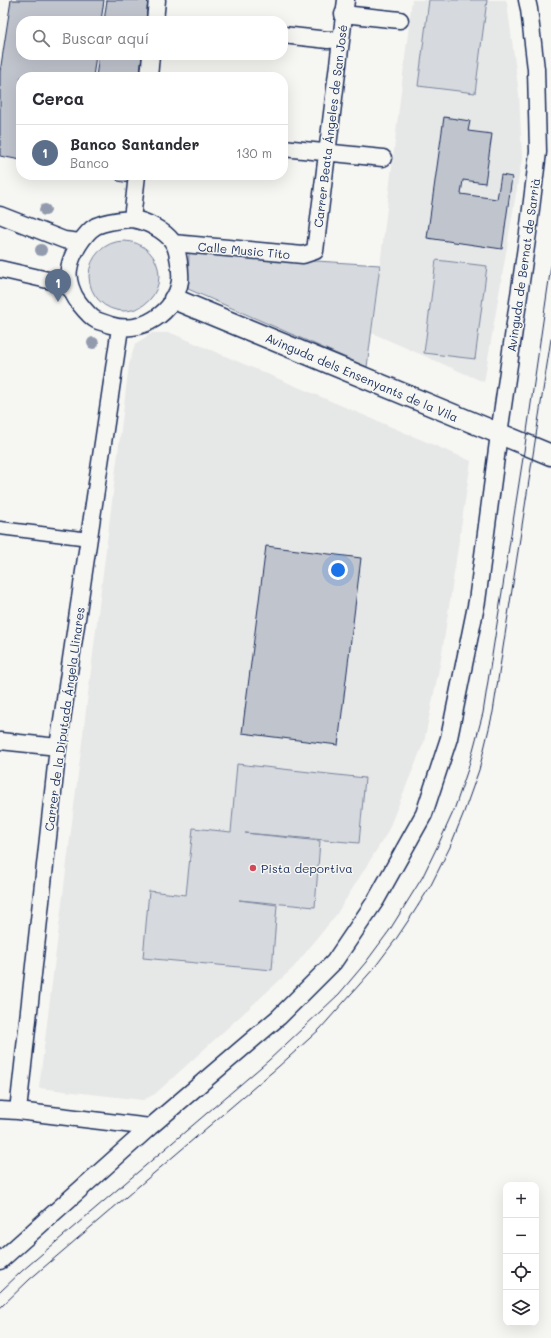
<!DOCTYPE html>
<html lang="es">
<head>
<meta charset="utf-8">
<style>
  :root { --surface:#fff; --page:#f7f7f7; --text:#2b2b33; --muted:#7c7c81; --line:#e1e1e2; --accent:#ea580c }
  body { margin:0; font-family:Mali,sans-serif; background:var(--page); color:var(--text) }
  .controls { position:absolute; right:12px; bottom:12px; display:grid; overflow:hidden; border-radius:8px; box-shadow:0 4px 16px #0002 }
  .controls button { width:36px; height:36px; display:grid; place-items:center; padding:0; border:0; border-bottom:1px solid var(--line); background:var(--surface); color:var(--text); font:20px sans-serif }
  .you { position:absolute; left:338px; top:570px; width:14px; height:14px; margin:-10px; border:3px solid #fff; border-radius:50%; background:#1a73e8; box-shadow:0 0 0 6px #1a73e833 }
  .badge { display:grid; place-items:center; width:26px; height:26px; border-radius:50%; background:var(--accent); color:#fff; font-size:13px; font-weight:700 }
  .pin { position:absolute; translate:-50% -33px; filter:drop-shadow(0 1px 2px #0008) }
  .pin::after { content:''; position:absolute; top:21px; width:14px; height:12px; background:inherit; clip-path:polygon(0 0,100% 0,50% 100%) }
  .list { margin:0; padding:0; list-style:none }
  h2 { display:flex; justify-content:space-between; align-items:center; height:52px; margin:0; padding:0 16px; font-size:17px }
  h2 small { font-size:13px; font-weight:400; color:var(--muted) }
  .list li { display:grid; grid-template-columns:26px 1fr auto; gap:12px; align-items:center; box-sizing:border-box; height:56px; padding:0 16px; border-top:1px solid var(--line) }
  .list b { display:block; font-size:15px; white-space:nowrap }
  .list p { margin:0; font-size:13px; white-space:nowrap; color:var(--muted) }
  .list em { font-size:13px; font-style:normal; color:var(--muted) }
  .icon { flex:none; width:22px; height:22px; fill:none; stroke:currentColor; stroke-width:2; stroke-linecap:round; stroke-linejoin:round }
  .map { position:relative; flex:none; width:551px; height:1338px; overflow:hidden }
  .search { position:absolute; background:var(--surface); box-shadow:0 4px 16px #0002; left:16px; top:16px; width:272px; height:44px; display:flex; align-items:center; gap:10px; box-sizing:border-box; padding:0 14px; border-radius:16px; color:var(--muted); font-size:15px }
  .panel { position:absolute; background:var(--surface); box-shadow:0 4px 16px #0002; left:16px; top:72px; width:272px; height:108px; border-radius:16px }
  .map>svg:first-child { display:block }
  .built { fill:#e6e7e7 }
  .green { fill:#d6d9dd; stroke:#78849e }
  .building { fill:#c0c4cd; stroke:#1b2f5e }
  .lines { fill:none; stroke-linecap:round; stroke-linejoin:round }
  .pedestrian-casing { stroke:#1b2f5e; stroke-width:15 }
  .minor-casing { stroke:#1b2f5e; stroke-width:19 }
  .tertiary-casing { stroke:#1b2f5e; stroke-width:23 }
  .pedestrian { stroke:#f6f6f2; stroke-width:12 }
  .minor { stroke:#f6f6f2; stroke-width:16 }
  .tertiary { stroke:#f6f6f2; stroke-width:20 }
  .tram { stroke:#1b2f5e; stroke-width:1 }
  .tree { fill:#929bae }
  .poi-dot { fill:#d1495b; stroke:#f6f6f2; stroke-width:1.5 }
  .labels { text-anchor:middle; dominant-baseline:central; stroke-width:3; stroke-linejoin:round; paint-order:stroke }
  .street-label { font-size:12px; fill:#1b2f5e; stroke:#f6f6f2 }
  .poi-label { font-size:12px; fill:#1b2f5e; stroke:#f6f6f2; text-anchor:start }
</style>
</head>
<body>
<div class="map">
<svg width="551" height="1338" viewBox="0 0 551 1338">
  <rect width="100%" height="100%" fill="#f6f6f2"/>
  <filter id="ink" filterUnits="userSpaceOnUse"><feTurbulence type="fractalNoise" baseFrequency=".025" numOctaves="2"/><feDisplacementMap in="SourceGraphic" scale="8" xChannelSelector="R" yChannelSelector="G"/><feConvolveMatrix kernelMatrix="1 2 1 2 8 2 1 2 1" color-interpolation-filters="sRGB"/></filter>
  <g filter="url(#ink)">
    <path class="built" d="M412 0H506L507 3 519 94 522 158 484 382 372 333Z
      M152 333H171L471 461 441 659 424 742 387 833 336 915 293 968 155 1094 143 1100 39 1088 129 365 135 344Z"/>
    <path class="green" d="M429 0H487L475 93 418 86Z
      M89 276a35 35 0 1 1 70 0a35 35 0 1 1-70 0Z
      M189 253 380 265 367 367 188 289Z
      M436 260 487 266 475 359 424 353Z
      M237 764 365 778 359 843 245 833 320 841 315 907 239 900 277 905 272 970 143 958 149 891 186 895 193 828 231 832Z"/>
    <path class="building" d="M11 0H104L101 21H21V55H96L93 77H21V160L0 156V72Z
      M107 0H148L146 21H104Z
      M99 55H142L140 77H96Z
      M444 117 470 121 468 131 492 134 485 183 463 180 461 194 497 199 501 175 512 177 502 249 427 238Z
      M93 175H129L128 183 118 181 115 178Z
      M266 546 361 558 338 745 242 733Z"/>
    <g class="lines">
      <g class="pedestrian-casing">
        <path id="pedestrian" d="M0 528 89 539"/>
      </g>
      <g class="minor-casing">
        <path id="minor" d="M343 14 400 20
          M155 21 157 0
          M283 35 328 40 340 39
          M149 77 151 55
          M283 148 383 158
          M0 215 64 240 80 242
          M132 219C146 221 164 230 173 242 178 250 181 271 180 281 175 313 141 335 110 325 106 323 100 322 96 320 90 317 83 308 79 303 72 294 67 280 69 269 71 255 84 233 96 226 107 221 120 220 132 219Z
          M132 219 137 175
          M173 243 303 255 315 251 346 0
          M0 269 52 281 70 288
          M120 328 58 747 18 1111 150 1127
          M0 741 58 747
          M0 1110 18 1111
          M0 1261 150 1127 279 1017 334 962 376 900 424 814 449 738 477 601 499 434 528 233 538 152 536 69 529 9 527 0"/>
      </g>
      <g class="tertiary-casing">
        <path id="tertiary" d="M174 299 551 455"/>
      </g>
      <use href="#pedestrian" class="pedestrian"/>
      <use href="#minor" class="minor"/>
      <use href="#tertiary" class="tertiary"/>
      <path class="tram" d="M0 1292 22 1271 268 1061 339 994 366 962 389 931 422 878 439 843 454 810 468 769 483 713 525 445 551 266
        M0 1308 29 1280 278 1067 320 1029 375 967 396 939 414 912 431 885 450 847 464 812 479 770 493 712 551 339"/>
    </g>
    <g class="tree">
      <circle cx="45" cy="210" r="6"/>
      <circle cx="41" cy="250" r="6"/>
      <circle cx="93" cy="343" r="6"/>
    </g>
  </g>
  <circle class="poi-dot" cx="253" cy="868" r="4"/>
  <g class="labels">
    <g class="street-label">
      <text transform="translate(330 126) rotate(-83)">Carrer Beata Ángeles de San José</text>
      <text transform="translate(244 250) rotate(5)">Calle Music Tito</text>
      <text transform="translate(523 265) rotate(-82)">Avinguda de Bernat de Sarrià</text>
      <text transform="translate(362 377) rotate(23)">Avinguda dels Ensenyants de la Vila</text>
      <text transform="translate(64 719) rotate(-82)">Carrer de la Diputada Ángela Llinares</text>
    </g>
    <g class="poi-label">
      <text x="261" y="868">Pista deportiva</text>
    </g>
  </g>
</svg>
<div class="controls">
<button>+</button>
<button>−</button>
<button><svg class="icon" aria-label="locate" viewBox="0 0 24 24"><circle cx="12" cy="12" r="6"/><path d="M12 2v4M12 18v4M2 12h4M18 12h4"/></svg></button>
<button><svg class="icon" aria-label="layers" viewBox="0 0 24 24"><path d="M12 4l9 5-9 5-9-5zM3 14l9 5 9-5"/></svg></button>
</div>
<div class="you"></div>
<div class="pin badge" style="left:58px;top:302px;background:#5c6f8a">1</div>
<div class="search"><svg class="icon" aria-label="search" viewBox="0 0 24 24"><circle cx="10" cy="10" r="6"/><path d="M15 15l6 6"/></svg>Buscar aquí</div>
<section class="panel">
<h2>Cerca<small></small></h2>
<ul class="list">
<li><span class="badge" style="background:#5c6f8a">1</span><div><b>Banco Santander</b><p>Banco</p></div><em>130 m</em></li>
</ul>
</section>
</div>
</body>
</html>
